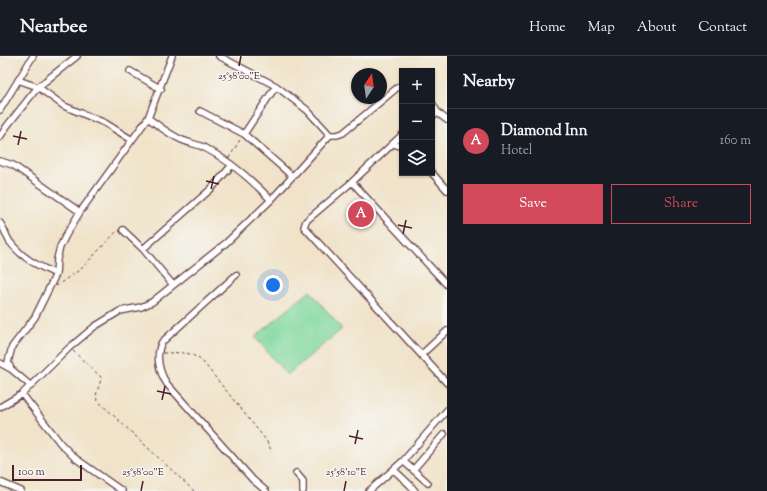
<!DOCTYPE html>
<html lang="en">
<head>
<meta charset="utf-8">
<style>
  :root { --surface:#171b24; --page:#20242c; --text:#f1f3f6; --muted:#9ea1a6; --line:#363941; --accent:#d1495b }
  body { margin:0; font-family:"Sorts Mill Goudy",serif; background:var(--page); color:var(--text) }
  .controls { position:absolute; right:12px; top:12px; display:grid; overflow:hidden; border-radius:0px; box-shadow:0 1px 3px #0004 }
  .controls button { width:36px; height:36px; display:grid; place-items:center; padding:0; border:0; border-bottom:1px solid var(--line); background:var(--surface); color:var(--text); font:20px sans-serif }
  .compass { position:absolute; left:351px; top:12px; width:36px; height:36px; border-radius:50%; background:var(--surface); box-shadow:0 1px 3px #0004; rotate:13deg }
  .scale { position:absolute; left:12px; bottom:10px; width:70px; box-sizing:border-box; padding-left:4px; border:2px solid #4a1f2b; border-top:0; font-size:11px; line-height:14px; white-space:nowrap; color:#4a1f2b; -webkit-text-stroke:3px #f6f6f2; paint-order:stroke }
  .you { position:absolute; left:273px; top:229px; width:14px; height:14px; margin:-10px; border:3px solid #fff; border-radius:50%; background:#1a73e8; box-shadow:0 0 0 6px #1a73e833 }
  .badge { display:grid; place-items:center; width:26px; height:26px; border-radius:50%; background:var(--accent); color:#fff; font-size:13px; font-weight:700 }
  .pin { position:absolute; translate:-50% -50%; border:2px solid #fff; box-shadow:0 1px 4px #0006 }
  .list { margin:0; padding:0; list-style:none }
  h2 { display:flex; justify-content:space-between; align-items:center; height:52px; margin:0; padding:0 16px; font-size:17px }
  h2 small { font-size:13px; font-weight:400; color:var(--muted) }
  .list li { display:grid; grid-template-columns:26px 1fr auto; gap:12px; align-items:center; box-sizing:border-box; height:64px; padding:0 16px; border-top:1px solid var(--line) }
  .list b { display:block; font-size:15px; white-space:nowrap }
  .list p { margin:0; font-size:13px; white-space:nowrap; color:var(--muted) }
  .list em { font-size:13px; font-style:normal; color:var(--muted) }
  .actions { display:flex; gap:8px; padding:12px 16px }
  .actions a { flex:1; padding:9px 0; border:1px solid var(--accent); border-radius:0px; text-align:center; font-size:14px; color:var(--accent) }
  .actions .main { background:var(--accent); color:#fff }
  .icon { flex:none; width:22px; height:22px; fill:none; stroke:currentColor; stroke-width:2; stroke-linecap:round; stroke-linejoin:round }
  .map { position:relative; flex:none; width:447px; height:435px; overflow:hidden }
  header { display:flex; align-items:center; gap:24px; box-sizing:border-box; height:56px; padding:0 20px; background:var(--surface); border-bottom:1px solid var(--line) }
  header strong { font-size:19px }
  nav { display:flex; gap:22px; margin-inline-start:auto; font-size:14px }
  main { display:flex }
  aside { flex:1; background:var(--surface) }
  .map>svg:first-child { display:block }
  .green { fill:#80d89c; stroke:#657c64 }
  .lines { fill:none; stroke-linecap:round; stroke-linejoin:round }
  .minor-casing { stroke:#633c43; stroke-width:8 }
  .path { stroke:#633c43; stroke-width:1; stroke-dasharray:3 3; stroke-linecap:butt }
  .minor { stroke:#fff; stroke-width:5.5 }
  .ticks { fill:none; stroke:#4a1f2b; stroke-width:1.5 }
  .ticks-label { font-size:10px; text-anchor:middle; fill:#4a1f2b; stroke:#f6f6f2; stroke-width:3; stroke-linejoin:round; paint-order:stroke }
</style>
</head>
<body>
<header>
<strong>Nearbee</strong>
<nav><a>Home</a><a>Map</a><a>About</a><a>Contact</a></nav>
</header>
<main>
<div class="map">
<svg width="447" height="435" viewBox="0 0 447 435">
  <rect width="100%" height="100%" fill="#f6f6f2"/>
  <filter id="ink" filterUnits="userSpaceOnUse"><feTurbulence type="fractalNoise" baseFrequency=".025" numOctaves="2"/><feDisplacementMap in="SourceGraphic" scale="8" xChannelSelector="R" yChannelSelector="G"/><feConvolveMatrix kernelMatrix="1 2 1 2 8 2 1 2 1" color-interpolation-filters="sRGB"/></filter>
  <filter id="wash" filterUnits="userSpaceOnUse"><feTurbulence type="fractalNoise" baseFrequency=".012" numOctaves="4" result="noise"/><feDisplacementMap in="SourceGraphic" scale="16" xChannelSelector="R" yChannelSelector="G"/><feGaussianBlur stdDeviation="0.9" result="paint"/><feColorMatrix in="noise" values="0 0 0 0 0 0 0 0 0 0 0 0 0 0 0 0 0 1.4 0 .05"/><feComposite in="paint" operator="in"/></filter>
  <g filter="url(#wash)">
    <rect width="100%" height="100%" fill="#f0e3c9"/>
    <path class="green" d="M310 235 342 273 287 319 255 281Z"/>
  </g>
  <g filter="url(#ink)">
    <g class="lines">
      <g class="minor-casing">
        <path id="minor" d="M219 0 276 30 307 54 330 79H337L343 77 398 31 402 29
          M130 15 161 33
          M18 24 38 31 77 0
          M432 47 438 57 447 64
          M0 54 33 0
          M200 55 244 78 292 120
          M432 60 438 57
          M148 62C159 70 170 79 182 84 189 87 196 88 203 91 229 104 251 123 271 144
          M244 78 276 30
          M402 79 352 126 306 165 304 171 447 327
          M0 81 7 70 38 31 64 50 105 67 132 84
          M394 88 402 91
          M0 105 13 109 80 156
          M432 117 447 134
          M352 126 447 229
          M0 167C5 173 6 181 10 186 23 203 37 209 56 218
          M123 174 143 193 173 229
          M143 193 211 133 232 109
          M236 219 162 286C155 299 159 316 167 328L253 424 266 435
          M422 298 447 275
          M0 307 11 313 31 330
          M11 313 8 306 12 291 35 261 56 218 57 203 60 191 66 179 80 156 148 62 172 0
          M22 338 61 388 75 402 122 435
          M0 351 22 338 69 292 94 271 120 255 141 251 152 246 226 187 271 144 330 79
          M403 405 428 427
          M394 414 410 429 415 435
          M413 414 444 378
          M296 417 303 425V435
          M0 426 21 435
          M369 435 403 405 447 354"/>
      </g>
      <path class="path" d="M229 102 241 82
        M56 230 81 213 117 175
        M73 295 101 321C101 329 94 337 97 344L194 435
        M163 297C181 297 189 294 203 306L266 384 272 396"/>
      <use href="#minor" class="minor"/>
    </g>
  </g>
  <path class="ticks" d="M239 10 241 0M13 80 27 83M18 89 21 75M206 125 219 128M211 133 214 120M398 169 412 172M403 178 406 164M157 335 171 338M162 344 165 330M349 380 363 383M355 388 358 374M141 435 143 425M344 435 346 425"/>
  <g class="ticks-label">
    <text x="239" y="23">25°58'00"E</text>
    <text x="143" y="419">25°58'00"E</text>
    <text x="346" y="419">25°58'10"E</text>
  </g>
</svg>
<div class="controls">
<button>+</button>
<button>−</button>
<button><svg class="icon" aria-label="layers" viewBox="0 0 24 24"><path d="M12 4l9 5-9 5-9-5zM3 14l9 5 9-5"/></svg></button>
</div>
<svg class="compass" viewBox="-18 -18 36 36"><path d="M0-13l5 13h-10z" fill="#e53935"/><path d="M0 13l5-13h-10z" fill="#9ea1a6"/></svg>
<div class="scale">100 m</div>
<div class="you"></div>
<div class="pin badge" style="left:361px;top:158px">A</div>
</div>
<aside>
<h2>Nearby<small></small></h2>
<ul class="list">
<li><span class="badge">A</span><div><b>Diamond Inn</b><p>Hotel</p></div><em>160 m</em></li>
</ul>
<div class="actions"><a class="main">Save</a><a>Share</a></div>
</aside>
</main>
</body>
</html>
